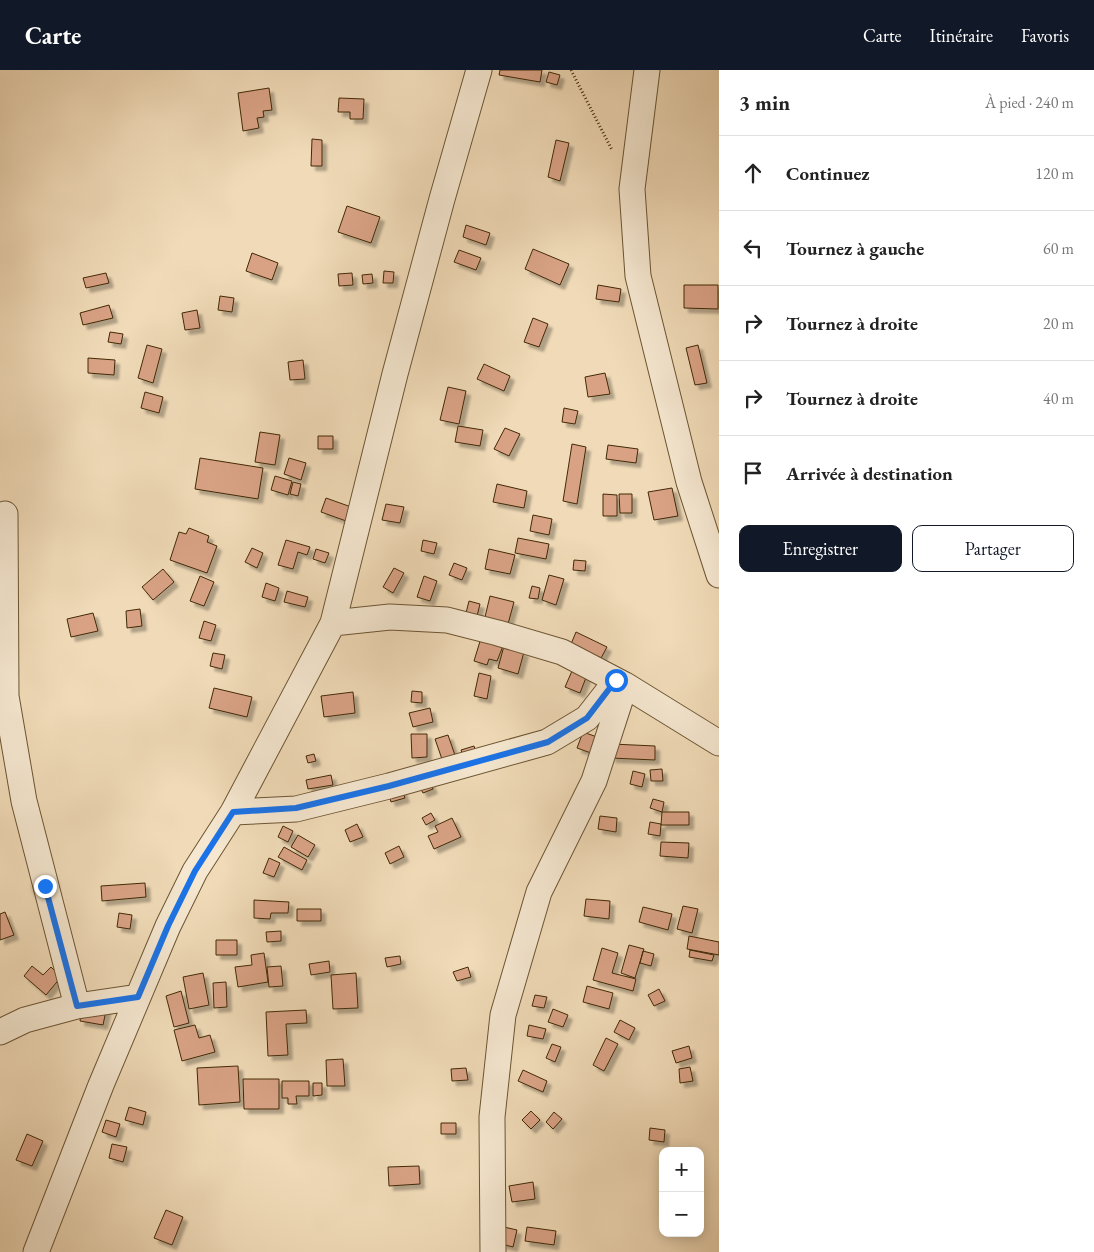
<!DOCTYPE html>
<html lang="fr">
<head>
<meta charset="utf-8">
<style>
  :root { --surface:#fff; --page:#f2f2f2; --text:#222; --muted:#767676; --line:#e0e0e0; --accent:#111827 }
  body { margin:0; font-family:"EB Garamond",serif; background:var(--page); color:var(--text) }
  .controls { position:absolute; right:15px; bottom:15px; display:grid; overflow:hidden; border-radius:10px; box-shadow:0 2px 12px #0003 }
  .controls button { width:45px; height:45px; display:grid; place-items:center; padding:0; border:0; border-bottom:1px solid var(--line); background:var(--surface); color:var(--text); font:25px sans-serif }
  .stop { position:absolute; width:15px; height:15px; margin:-11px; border:4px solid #1a73e8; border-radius:50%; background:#fff }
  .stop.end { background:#1a73e8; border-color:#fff; box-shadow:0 1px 5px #0008 }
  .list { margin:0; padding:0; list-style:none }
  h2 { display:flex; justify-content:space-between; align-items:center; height:65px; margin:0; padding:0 20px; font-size:21px }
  h2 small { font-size:16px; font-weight:400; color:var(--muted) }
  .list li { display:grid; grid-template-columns:32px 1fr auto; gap:15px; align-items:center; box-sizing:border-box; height:75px; padding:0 20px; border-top:1px solid var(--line) }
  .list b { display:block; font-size:19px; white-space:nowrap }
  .list em { font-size:16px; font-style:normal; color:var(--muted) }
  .actions { display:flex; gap:10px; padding:15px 20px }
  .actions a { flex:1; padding:11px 0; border:1px solid var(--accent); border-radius:10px; text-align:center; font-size:18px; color:var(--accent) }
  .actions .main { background:var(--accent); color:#fff }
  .icon { flex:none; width:28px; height:28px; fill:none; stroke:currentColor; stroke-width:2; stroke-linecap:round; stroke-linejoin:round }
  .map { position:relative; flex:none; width:719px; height:1182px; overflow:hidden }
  header { display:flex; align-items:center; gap:30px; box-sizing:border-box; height:70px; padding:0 25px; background:var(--accent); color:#fff }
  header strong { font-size:24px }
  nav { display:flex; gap:28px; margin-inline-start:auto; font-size:18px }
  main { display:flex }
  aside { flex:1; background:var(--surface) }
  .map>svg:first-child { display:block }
  .building { fill:#d9a285; stroke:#402906; filter:url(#shadow) }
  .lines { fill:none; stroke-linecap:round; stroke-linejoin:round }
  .street-casing { stroke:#6c5532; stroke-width:27 }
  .path { stroke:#402906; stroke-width:3; stroke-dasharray:1 2.5; stroke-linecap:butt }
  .street { stroke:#f5e7d0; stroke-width:25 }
  .route { stroke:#1a73e8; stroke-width:6 }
</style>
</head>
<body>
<header>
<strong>Carte</strong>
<nav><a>Carte</a><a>Itinéraire</a><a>Favoris</a></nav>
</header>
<main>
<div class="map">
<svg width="719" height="1182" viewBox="0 0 719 1182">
  <defs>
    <filter id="shadow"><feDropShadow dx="4.5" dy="4.5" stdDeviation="1" flood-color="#0004"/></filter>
  </defs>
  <rect width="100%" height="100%" fill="#f0dab7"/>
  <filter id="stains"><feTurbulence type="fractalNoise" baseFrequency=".004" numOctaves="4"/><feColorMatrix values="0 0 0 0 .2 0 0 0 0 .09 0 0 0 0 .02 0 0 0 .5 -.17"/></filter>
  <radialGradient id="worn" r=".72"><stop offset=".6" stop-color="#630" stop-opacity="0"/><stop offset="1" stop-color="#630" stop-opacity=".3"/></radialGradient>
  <path class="building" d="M500 0H542L540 12 499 5Z
    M549 2 560 5 557 15 546 12Z
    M269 18 272 40 263 41 264 47 257 48 259 58 243 61 238 23Z
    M339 28 364 29 363 49H350V42H338Z
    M312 69 322 70V96H311Z
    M556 70 569 73 560 111 548 107Z
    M347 136 380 147 371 173 338 162Z
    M466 155 490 163 486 175 463 167Z
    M533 179 569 194 560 215 525 199Z
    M459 180 481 188 476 200 454 192Z
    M252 183 278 193 272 210 246 201Z
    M384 201 394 202 393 213H383Z
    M106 203 109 213 86 218 83 208Z
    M352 203 353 215 339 216 338 204Z
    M372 204 373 213 363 214 362 205Z
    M598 215 621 219 619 232 596 229Z
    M684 215H718V239L684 238Z
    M220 226 234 228 232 242 218 240Z
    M109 235 113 248 83 255 80 243Z
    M197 240 200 258 185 260 182 243Z
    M533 248 548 254 539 277 524 272Z
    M110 262 123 264 121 274 108 272Z
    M147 275 162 279 153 313 138 308Z
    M698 275 707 313 695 315 686 278Z
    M88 288 115 290 114 305 88 303Z
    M303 290 305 309 290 310 288 292Z
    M484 294 510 306 504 321 477 309Z
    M605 303 610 324 588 327 585 307Z
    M448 317 466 321 459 354 440 350Z
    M145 322 163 327 159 343 141 338Z
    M564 338 578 341 575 354 562 352Z
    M458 356 483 360 480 376 455 372Z
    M505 358 520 364 509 386 494 379Z
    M260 362 280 365 275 395 255 392Z
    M318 366H333V379H318Z
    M572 374 586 377 577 434 563 431Z
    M608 375 638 379 636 393 606 389Z
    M200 388 263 398 258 429 195 419Z
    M289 388 306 393 301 410 284 404Z
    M275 406 292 411 288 425 271 420Z
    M293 412 301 414 298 426 290 424Z
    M497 414 527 421 524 438 493 432Z
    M672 418 678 446 654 450 648 422Z
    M603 424 617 425V446H603Z
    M619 424H632V443H620Z
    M326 428 354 438 349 452 321 442Z
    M386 434 404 437 400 453 382 450Z
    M533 445 552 449 549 465 530 461Z
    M189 458 209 466 207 472 217 476 207 503 170 490 179 462 186 464Z
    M518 468 549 474 546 489 515 483Z
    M286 470 310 477 307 485 298 482 293 499 278 495Z
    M423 470 437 473 434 484 421 481Z
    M252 478 263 483 257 498 245 492Z
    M316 479 329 483 325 493 313 489Z
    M489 479 515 485 510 504 485 499Z
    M574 490 586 491 585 501 573 500Z
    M454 493 467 498 462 510 449 505Z
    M394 498 404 503 393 523 383 517Z
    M163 499 174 512 153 530 142 517Z
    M549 505 564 509 556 535 542 530Z
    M200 506 214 512 204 536 190 531Z
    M424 506 437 511 430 531 417 527Z
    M266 513 279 518 275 531 262 527Z
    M532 516 540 518 538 529 529 528Z
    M287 521 308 527 305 537 284 532Z
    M490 526 514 532 508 554 485 547Z
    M469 531 480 534 477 546 466 543Z
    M140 539 142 556 127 558 126 541Z
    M93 543 98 561 71 567 67 549Z
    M204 551 216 555 211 571 199 568Z
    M576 562 607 577 601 588 571 574Z
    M481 568 503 576 497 591 489 589 487 595 474 591Z
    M504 576 524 582 518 604 498 598Z
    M213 583 225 585 222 599 210 596Z
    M575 594 589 600 580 623 565 617Z
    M479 603 491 606 487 629 474 626Z
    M214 618 252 627 247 647 209 638Z
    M412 621 422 622V633L411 632Z
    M353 622 355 643 324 647 321 626Z
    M430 638 433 652 413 657 409 643Z
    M583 662 611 672 605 688 577 678Z
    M411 664H427V687L412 688Z
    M448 665 457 691 444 695 435 669Z
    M612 674 655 676V690L611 688Z
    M474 676 477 685 464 689 461 680Z
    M314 684 316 691 308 693 306 686Z
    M662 699 663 711H651L650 700Z
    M633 701 645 704 642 717 630 714Z
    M331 705 333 715 308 719 306 710Z
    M428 709 433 719 423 723 418 713Z
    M401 717 405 728 391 732 388 721Z
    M653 729 664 732 662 742 650 738Z
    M662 742H689V755H661Z
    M431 743 435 750 426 755 422 748Z
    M600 746 617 748 616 762 598 759Z
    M452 748 461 767 434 779 428 766 438 762 435 756Z
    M650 752 661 754 660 766 648 764Z
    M357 754 363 767 350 772 345 760Z
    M283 756 293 761 288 772 278 767Z
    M298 765 315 775 308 787 291 777Z
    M661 772 689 773 688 788 660 786Z
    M399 776 404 787 390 794 385 783Z
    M284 777 307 790 302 800 278 787Z
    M269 788 280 793 274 807 263 803Z
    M145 813 146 827 102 831 101 816Z
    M586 829 610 831 609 849 584 846Z
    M254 830 289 832 288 843H271L270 849 254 848Z
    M683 836 698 839 692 863 677 859Z
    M643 837 672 844 668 860 639 852Z
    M297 839H321V851H297Z
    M5 842 14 865 0 870V844Z
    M119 843 132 845 130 859 117 857Z
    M281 861V871L267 872 266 862Z
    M689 866 719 872V885L687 879Z
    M216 870H237V885H216Z
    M629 875 644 879 635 908 621 903Z
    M602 878 618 883 612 903 636 909 633 921 593 910Z
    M690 880 714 885 712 891 689 887Z
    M643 881 654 884 651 896 640 893Z
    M264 883 268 912 238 917 235 897 252 895 251 885Z
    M400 886 401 894 387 897 385 888Z
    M329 891 330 902 311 905 309 894Z
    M32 896 43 905 51 897 61 907 46 925 24 906Z
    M281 896 283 916 269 917 267 897Z
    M468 897 471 907 457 911 453 902Z
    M203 903 209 935 189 939 183 907Z
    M356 903 358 938 333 939 331 905Z
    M226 912 227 937 214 938 213 913Z
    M587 916 613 923 609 939 583 932Z
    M659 919 665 931 654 936 648 925Z
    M181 921 189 953 174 957 166 926Z
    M535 925 547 927 544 938 532 936Z
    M83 932 107 936 103 955 80 951Z
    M553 939 568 945 563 957 548 952Z
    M306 940 307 953 286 954 288 985 268 986 266 942Z
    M620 950 635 958 629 970 614 962Z
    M195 955 199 968 210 965 215 982 182 991 174 960Z
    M529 955 546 959 543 969 527 966Z
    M606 968 618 974 604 1001 593 995Z
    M552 974 561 977 555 992 546 988Z
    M689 976 692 988 676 993 672 981Z
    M343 989 345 1016H327L326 990Z
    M238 996 240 1032 199 1035 197 998Z
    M690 997 693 1011 680 1013 679 999Z
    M466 998 468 1010 452 1011 451 999Z
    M523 1000 547 1011 543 1022 518 1011Z
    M243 1009H279V1039H244Z
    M282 1011H309V1026H296L297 1034H288V1028H282Z
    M313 1013H322V1025L313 1026Z
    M129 1037 146 1042 143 1055 125 1050Z
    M531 1041 540 1050 531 1059 522 1050Z
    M554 1042 562 1049 553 1059 546 1052Z
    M106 1050 120 1054 116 1067 102 1062Z
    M441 1053H456V1064H441Z
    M650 1058 665 1060 664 1072 649 1070Z
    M27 1064 43 1071 32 1096 16 1090Z
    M112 1074 127 1077 123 1092 109 1088Z
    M419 1096 420 1114 389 1116 388 1097Z
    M533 1112 535 1129 512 1132 509 1116Z
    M166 1140 183 1147 172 1175 154 1168Z
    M504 1157 517 1160 513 1177 501 1174Z
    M527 1157 556 1161 554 1175 525 1171Z"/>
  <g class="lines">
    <g class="street-casing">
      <path id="street" d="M647 0 632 119 638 206 689 412 719 505
        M5 444 6 626 24 731 77 936
        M333 553 390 547 447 550 498 563 562 582 625 615 719 673
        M233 742 296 739 389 716 547 672 587 648 616 611
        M0 962 25 950 77 936 138 927
        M36 1182 101 1015 168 856 195 801 233 742 333 553 395 304 442 129 479 0
        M493 1182 492 1047 503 945 539 822 594 711 625 615"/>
    </g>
    <path class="path" d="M571 0 612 80"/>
    <use href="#street" class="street"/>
  </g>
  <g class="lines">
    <path class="route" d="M45 816 77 936 138 927 168 856 195 801 233 742 296 738 389 716 548 672 587 648 616 610"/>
  </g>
  <rect width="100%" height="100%" filter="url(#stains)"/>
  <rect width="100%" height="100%" fill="url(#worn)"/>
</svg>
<div class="controls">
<button>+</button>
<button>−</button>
</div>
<div class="stop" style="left:616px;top:610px"></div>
<div class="stop end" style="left:45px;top:816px"></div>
</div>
<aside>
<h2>3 min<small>À pied · 240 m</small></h2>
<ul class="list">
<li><svg class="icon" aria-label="ahead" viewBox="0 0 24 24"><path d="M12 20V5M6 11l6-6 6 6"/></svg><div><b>Continuez</b></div><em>120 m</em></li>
<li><svg class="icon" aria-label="left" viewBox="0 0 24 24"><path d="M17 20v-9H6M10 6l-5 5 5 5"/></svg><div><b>Tournez à gauche</b></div><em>60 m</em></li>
<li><svg class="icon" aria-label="right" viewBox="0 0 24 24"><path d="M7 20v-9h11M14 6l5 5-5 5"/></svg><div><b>Tournez à droite</b></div><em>20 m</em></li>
<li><svg class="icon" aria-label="right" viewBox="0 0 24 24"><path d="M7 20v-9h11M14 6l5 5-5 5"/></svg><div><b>Tournez à droite</b></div><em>40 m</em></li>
<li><svg class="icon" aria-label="arrive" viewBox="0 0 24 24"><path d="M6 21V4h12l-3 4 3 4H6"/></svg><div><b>Arrivée à destination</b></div></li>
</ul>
<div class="actions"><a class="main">Enregistrer</a><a>Partager</a></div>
</aside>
</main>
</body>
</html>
